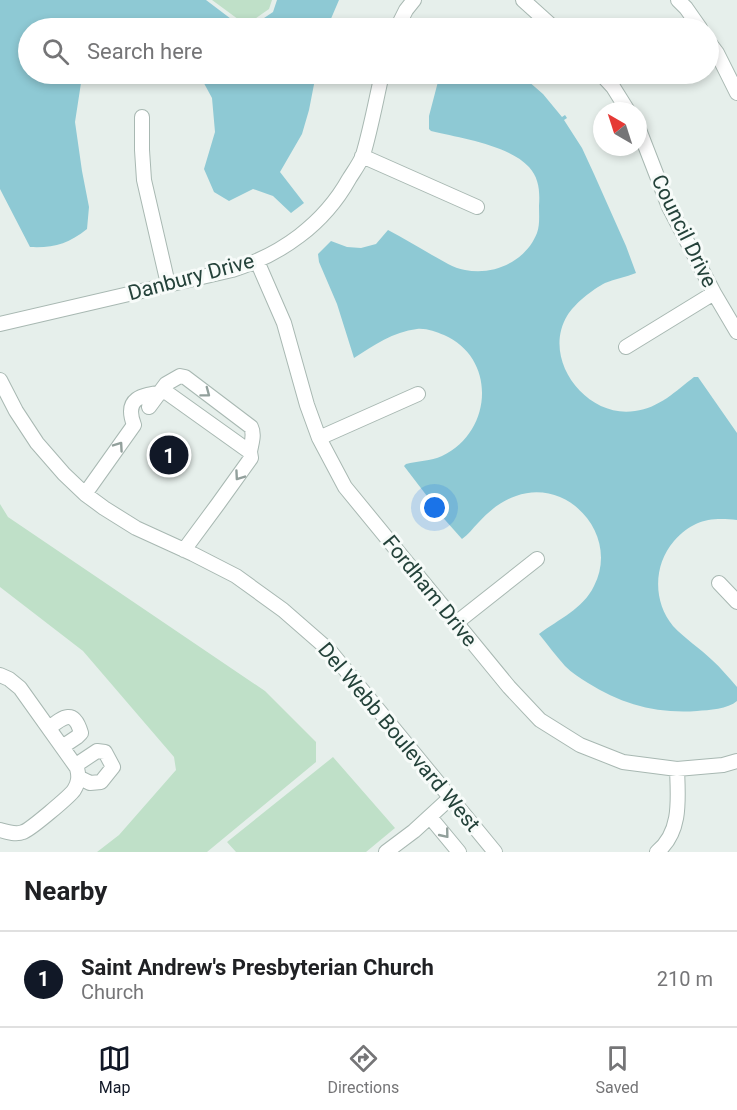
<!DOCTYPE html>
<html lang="en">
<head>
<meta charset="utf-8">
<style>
  :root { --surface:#fff; --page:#f6f6f6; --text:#202124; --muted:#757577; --line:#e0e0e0; --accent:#111827 }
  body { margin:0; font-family:Roboto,sans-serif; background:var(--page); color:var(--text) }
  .compass { position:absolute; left:593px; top:102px; width:54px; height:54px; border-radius:50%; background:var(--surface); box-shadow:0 3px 9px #0003; rotate:321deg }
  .you { position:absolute; left:435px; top:508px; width:21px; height:21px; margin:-15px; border:4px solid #fff; border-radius:50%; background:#1a73e8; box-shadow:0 0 0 9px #1a73e833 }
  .badge { display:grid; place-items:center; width:39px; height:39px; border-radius:50%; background:var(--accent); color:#fff; font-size:20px; font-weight:700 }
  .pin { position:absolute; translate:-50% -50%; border:3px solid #fff; box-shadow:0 2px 6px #0006 }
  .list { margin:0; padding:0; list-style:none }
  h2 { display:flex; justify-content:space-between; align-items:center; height:78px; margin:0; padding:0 24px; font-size:26px }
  h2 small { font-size:20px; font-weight:400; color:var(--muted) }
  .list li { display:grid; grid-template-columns:39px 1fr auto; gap:18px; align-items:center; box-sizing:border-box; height:96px; padding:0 24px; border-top:2px solid var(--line) }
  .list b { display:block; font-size:22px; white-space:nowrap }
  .list p { margin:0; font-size:20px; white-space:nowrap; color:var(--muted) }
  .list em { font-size:20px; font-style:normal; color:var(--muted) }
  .icon { flex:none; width:33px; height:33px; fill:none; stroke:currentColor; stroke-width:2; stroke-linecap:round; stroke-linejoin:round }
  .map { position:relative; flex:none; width:737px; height:852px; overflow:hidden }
  .search { position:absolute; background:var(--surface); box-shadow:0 3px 9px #0003; left:18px; right:18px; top:18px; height:66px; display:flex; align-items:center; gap:15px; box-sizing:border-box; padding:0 21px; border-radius:33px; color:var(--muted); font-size:22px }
  .sheet { height:174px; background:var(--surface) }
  nav { display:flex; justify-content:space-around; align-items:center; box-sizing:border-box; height:84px; border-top:2px solid var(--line); background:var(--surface); font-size:16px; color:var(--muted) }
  nav a { display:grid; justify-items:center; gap:3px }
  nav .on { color:var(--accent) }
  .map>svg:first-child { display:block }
  .green { fill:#bfe0c8 }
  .water { fill:#8ec9d4 }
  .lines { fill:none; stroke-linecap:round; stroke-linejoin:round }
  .minor-casing { stroke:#a8b8b2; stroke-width:16 }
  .minor { stroke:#fff; stroke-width:14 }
  .oneway { stroke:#92a09c }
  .labels { text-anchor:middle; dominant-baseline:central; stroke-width:6; stroke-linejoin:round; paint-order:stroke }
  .street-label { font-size:21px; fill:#24423a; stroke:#f7fbf9 }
</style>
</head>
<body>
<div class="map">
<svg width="737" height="852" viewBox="0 0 737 852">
  <rect width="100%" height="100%" fill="#e6efeb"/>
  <path class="green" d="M212 0H272L269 9 246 25Z
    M0 504 8 517 265 691 316 742V762L207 852H97L119 835 176 770 174 757 83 651 0 587Z
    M333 757 395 828 366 852H236L227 842Z"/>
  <path class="water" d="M0 0H206L243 28H28V74H89L81 83 75 122 82 171 89 207 87 229C68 244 54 248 30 247L0 189Z
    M277 0H339L327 28H249L273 12Z
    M199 74H316L309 110 302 134 280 172 304 203 291 213 273 196 253 189 229 201 214 192 204 169 215 132 212 98Z
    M440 74H520L543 94 562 117 565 115 567 118 564 120 582 148 594 174 626 246 636 273C626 277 615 279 605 283 593 289 574 304 567 316 541 360 587 419 635 411 659 408 676 391 694 377H698L737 433V520C710 517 693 520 674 541 653 565 653 602 673 626 685 639 700 648 712 660 721 668 729 678 737 687V701C728 709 709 710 697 711 657 714 621 704 588 683 580 678 572 673 565 666 556 656 548 645 539 634 559 619 583 609 594 586 620 536 569 477 516 496 501 501 489 511 478 523 473 528 468 535 462 539L430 503V500L404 466 406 464C417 461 431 461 442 456 493 432 497 358 444 335 436 332 426 328 417 329 393 332 374 345 354 358L337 304 319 262 318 254 331 241 347 247 361 248 376 244 388 230C403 238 417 246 432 255 443 261 453 268 465 270 494 276 526 261 537 233 540 225 539 215 539 206 540 191 539 178 529 167 509 145 460 138 431 131L429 129V116Z"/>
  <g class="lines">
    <g class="minor-casing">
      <path id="minor" d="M523 0 554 28
        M678 0 686 8 700 28
        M397 28 406 10 414 0
        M708 41 717 53 737 93
        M601 74 613 87 628 111
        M142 117V150L144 180 168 284
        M638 127 669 207 714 293 737 332
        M362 156 477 207
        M257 261 284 323 307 405 319 438 345 487 509 687 540 720 580 745 623 762 677 769 723 765 737 761
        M0 324 232 270C281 255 324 224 349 179 354 171 360 163 363 155 371 128 376 100 382 74
        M626 347 714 293
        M0 380 16 411 37 443 64 474 85 494 104 508 136 528 193 554 236 576 283 610 330 651 495 852
        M149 407 166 384 180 376 185 377 251 427C255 435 251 444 250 452
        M319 438 418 394
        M85 494 134 425C123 396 144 395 166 392L250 452 251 458 218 504 184 550
        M719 583 737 602
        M456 623 537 559
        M0 675 9 679 20 688 77 768C79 776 79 782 74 790 70 796 30 830 23 832 16 835 7 832 0 830
        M49 728C63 717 74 708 81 733L77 737 62 747
        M76 765 97 751 105 752 113 767 101 782 90 783 80 778
        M430 817 459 852
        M386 852 414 831 450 798
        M657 852C682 832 678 798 677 769"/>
    </g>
    <use href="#minor" class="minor"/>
  </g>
  <defs><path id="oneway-chevron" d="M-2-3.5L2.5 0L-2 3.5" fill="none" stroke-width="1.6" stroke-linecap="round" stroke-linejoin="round" transform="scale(1.5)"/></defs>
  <g class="oneway">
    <use href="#oneway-chevron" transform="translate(206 393) rotate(37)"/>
    <use href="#oneway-chevron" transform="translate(119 446) rotate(-55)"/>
    <use href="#oneway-chevron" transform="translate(239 476) rotate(125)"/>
    <use href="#oneway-chevron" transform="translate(445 834) rotate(51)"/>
  </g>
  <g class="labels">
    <g class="street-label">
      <text transform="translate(684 231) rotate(64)">Council Drive</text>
      <text transform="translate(191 277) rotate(-15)">Danbury Drive</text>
      <text transform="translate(430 591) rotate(51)">Fordham Drive</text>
      <text transform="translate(399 737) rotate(50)">Del Webb Boulevard West</text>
    </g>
  </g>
</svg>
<svg class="compass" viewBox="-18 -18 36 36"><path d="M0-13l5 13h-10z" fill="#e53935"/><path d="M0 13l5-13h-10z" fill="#757577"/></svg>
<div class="you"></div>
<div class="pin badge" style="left:169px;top:455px">1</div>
<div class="search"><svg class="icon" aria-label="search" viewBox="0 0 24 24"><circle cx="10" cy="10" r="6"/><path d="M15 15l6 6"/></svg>Search here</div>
</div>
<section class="sheet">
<h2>Nearby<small></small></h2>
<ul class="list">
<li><span class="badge">1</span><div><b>Saint Andrew's Presbyterian Church</b><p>Church</p></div><em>210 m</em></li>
</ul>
</section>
<nav>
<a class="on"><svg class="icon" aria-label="map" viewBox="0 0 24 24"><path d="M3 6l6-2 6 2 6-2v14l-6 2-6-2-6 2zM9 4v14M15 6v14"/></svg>Map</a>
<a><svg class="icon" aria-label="directions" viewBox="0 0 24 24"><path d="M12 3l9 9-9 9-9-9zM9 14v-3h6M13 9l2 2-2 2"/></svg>Directions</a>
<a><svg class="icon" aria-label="saved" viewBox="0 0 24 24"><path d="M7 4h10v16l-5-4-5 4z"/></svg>Saved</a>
</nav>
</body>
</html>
